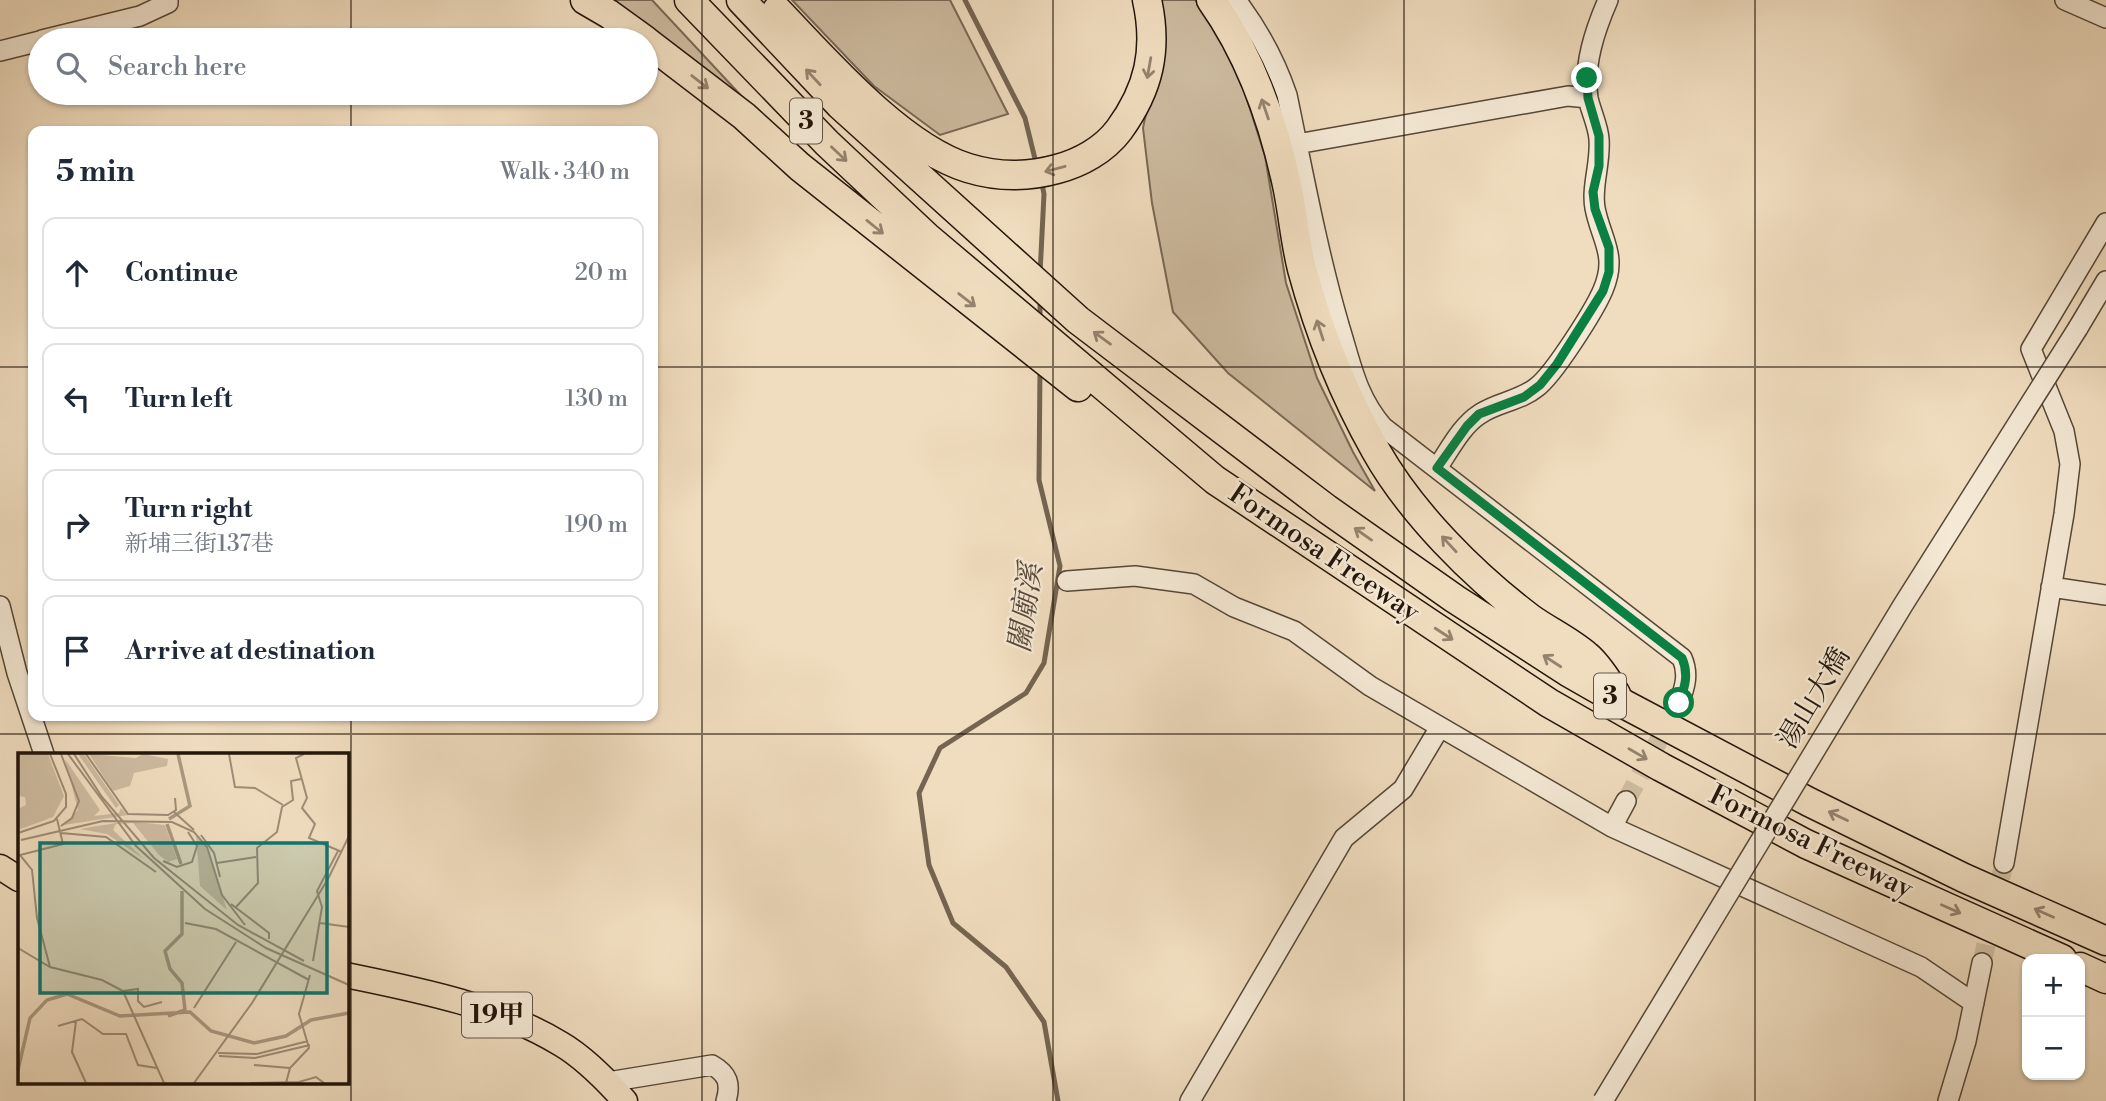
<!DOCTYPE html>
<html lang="en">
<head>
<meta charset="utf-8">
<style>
  :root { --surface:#fff; --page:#f6f6f7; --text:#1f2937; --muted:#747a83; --line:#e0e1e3 }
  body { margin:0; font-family:"Libre Bodoni","Noto Serif TC",serif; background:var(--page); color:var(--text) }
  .controls { position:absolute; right:21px; bottom:21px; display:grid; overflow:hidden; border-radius:14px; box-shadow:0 2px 5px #0004 }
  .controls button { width:63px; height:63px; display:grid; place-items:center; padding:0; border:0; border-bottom:2px solid var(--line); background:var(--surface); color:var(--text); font:35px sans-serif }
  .stop { position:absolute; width:21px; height:21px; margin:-16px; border:5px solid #0b8043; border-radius:50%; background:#fff }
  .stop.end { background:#0b8043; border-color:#fff; box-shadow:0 2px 7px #0008 }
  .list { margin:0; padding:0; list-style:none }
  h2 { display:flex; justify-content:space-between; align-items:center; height:91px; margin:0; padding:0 28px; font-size:30px }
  h2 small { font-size:23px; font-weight:400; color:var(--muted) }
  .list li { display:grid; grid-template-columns:46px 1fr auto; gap:21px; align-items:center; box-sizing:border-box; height:112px; margin:0 14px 14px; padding:0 14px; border:2px solid var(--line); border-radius:14px }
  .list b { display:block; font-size:26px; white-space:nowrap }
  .list p { margin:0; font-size:23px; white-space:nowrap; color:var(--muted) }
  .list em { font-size:23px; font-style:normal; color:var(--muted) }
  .icon { flex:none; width:38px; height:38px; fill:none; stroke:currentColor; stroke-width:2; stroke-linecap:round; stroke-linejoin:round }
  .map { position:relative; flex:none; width:2106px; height:1101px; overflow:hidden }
  .search { position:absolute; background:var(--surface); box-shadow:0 2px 5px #0004; left:28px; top:28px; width:630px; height:77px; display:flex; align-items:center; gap:18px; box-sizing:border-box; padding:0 24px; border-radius:38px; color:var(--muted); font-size:26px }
  .panel { position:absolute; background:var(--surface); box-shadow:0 2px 5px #0004; left:28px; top:126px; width:630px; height:595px; border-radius:14px }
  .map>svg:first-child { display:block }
  .green { fill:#cdbba0; stroke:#786855; stroke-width:2 }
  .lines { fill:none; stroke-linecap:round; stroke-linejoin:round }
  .stream { stroke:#746451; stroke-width:5 }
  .minor-tunnel { stroke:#d1bfa4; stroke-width:19; stroke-dasharray:19 10; stroke-linecap:butt }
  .minor-casing { stroke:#564737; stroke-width:22 }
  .major-casing { stroke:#23150a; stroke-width:27 }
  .highway-casing { stroke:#23150a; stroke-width:31 }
  .minor { stroke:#f5e9d5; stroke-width:19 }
  .major { stroke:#f0ddbf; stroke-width:24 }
  .highway { stroke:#f0ddbf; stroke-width:28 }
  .minor-bridge-casing { stroke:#564737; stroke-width:22; stroke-linecap:butt }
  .minor-bridge { stroke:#f5e9d5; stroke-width:19 }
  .oneway { stroke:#94836e }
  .route { stroke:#0b8043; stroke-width:9 }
  .grid { fill:none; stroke:#23150a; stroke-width:2; stroke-opacity:0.55 }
  .labels { text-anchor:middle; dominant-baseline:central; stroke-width:5; stroke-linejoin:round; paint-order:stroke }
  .shield { fill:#f5e9d5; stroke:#625547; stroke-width:2 }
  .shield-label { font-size:26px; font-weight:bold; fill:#23150a }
  .street-label { font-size:28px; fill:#23150a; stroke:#f5e9d5 }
  .water-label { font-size:30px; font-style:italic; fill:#594a3a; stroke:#f5e9d5 }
  .inset-river { fill:none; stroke:#aa9981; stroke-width:3.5 }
  .inset-road { fill:none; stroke:#9e8d77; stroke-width:2 }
  .view { fill:#0f766e; fill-opacity:0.15; stroke:#0f766e; stroke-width:3.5 }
  .inset-edge { fill:none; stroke:#23150a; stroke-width:3.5 }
</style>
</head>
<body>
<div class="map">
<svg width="2106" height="1101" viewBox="0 0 2106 1101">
  <rect width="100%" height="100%" fill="#f0ddbf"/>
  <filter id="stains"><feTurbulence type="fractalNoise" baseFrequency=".00286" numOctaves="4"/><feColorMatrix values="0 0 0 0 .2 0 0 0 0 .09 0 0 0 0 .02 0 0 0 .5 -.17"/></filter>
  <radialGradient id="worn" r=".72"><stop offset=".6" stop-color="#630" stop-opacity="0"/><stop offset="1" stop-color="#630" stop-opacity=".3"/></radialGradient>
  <path class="green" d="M612 0H652L761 117Z
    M792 0H950L1008 114 940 135 874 86Z
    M1153 0H1195L1216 29 1243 87 1265 156 1286 283 1317 378 1353 452 1375 491 1228 373 1173 312 1152 203 1143 128 1158 57Z"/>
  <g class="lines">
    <path class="stream" d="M965 0 1025 118 1036 163
      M1040 274 1044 194 1041 179
      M1040 319V298
      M1040 368 1039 480 1060 566 1044 663 1026 693 940 748 919 793 929 865 953 923 1006 967 1044 1022 1058 1101"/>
    <path class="minor-tunnel" d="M1626 801 1679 703
      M1982 963 2004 863"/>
    <g class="minor-casing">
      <path id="minor" d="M1236 0C1258 29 1275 60 1287 95 1303 172 1317 249 1339 325 1351 363 1356 396 1383 427L1682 658C1689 674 1685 687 1679 703
        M2065 0 2106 18
        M42 40 140 16 168 3V0
        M0 51 40 41
        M1297 144 1568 96 1588 98
        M2078 328 2106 281
        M1437 468C1449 451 1461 426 1480 414 1498 402 1520 401 1537 387 1554 374 1594 311 1603 290 1618 255 1601 240 1595 208 1591 187 1601 163 1599 139 1598 125 1591 112 1588 98 1583 65 1595 30 1608 0
        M1067 581 1135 576 1194 584 1234 607 1294 631 1370 686 1612 827 1921 967 1974 1003
        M2051 587 2106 595
        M0 606 17 673 44 754
        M1612 827 1626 801
        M2004 863 2064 514 2070 464 2064 431 2031 349 2106 223
        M608 1082 712 1065C728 1074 731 1084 726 1101
        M1190 1101 1344 838 1403 789 1440 727
        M1948 1101 1966 1041 1982 963"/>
    </g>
    <g class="major-casing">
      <path id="major" d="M0 867 19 879
        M346 975C419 990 497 1005 561 1044 585 1058 607 1081 625 1101"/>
    </g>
    <g class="highway-casing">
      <path id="highway" d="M585 0 609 14 645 40
        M689 0 827 143 927 237 1215 480 1549 703 1661 767 1806 844 2062 959
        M741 0 840 105 1078 320 1327 509 1455 599 1568 672 1624 704 1809 802 1964 878 2106 941
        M1211 0C1250 55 1273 120 1287 185 1293 213 1295 242 1302 269 1319 332 1343 393 1376 451 1411 513 1473 575 1530 618 1548 631 1570 641 1587 656 1599 666 1608 682 1616 694
        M777 10C825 60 900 147 968 168 997 177 1028 177 1057 169 1080 163 1104 150 1119 130 1149 89 1158 50 1147 0
        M646 41 744 116 800 167 1078 387
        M2080 967 2106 979"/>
    </g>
    <use href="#minor" class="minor"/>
    <use href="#major" class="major"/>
    <use href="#highway" class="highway"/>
    <g class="minor-bridge-casing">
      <path id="minor-bridge" d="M1603 1101 1903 605 2078 328"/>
    </g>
    <use href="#minor-bridge" class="minor-bridge"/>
  </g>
  <defs><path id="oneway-shaft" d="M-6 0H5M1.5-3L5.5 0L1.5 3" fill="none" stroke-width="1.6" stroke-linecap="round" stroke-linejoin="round" transform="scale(1.75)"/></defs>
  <g class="oneway">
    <use href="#oneway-shaft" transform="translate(1149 68) rotate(100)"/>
    <use href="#oneway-shaft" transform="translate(813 77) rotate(-133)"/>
    <use href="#oneway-shaft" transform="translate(700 82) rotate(38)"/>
    <use href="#oneway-shaft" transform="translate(1265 109) rotate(-109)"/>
    <use href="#oneway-shaft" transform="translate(839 154) rotate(43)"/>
    <use href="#oneway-shaft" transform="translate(1055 169) rotate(165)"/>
    <use href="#oneway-shaft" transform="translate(875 227) rotate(39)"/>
    <use href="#oneway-shaft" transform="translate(967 300) rotate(38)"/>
    <use href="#oneway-shaft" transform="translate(1320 330) rotate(-108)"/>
    <use href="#oneway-shaft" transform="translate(1102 338) rotate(-144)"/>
    <use href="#oneway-shaft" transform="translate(1363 534) rotate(-145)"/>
    <use href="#oneway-shaft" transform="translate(1449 544) rotate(-133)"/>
    <use href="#oneway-shaft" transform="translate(1444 634) rotate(33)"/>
    <use href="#oneway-shaft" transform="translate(1552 661) rotate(-147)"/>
    <use href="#oneway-shaft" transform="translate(1638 754) rotate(30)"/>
    <use href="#oneway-shaft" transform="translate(1838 816) rotate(-154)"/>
    <use href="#oneway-shaft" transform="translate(1951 909) rotate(24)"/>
    <use href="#oneway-shaft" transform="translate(2044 913) rotate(-156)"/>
  </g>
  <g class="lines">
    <path class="route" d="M1587 78 1588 98 1599 136V166L1593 192 1595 209 1609 248V272L1603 291 1557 364 1540 385 1524 397 1479 414 1467 426 1437 468 1682 658C1689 674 1685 687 1679 703"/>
  </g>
  <path class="grid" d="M351 0V40M702 0V1101M1053 0V1101M1404 0V1101M1755 0V1101M351 93V131M0 367H33M653 367H2106M351 716V1101M0 734H2106"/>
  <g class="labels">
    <g class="shield">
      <rect x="790" y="98.5" width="32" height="45" rx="5"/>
      <rect x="1594" y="673.5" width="32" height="45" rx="5"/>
      <rect x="462" y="992.5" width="70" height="45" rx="5"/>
    </g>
    <g class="shield-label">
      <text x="806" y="121">3</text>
      <text x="1610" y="696">3</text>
      <text x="497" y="1015">19甲</text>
    </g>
    <g class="street-label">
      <text transform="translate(1324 553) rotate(34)">Formosa Freeway</text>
      <text transform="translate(1814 698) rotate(-59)">湯山大橋</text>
      <text transform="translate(1811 842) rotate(26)">Formosa Freeway</text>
    </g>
    <g class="water-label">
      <text transform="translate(1026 608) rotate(-82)">關廟溪</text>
    </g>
  </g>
  <g transform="translate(18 753)">
    <rect width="331" height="331" fill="#f0ddbf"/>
    <path d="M0 1H30L46 43 35 64 0 77V56L8 52 7 44 0 43ZM60 1H66L101 52 98 55ZM71 1 118 5 125 1 150 6 149 13 116 20 112 33 95 38ZM47 6 82 57 76 63 101 60 103 55 110 62 46 72 60 57ZM110 68 147 72 159 106 150 109 141 102 115 70 98 71 95 77 126 106 89 81 62 76ZM178 83 188 94 209 157 182 133Z" fill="#cdbba0"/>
    <path class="inset-river" d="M151 66 172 53 160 1M149 71 163 111M150 263 167 257 164 230 152 216 147 198 164 181V138M0 317 12 265 29 247 49 241 102 263 172 259 193 278 236 290 268 283 293 267 331 260"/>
    <path class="inset-road" d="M50 1 118 93 187 156 248 195 331 232M56 1 84 44 136 105 220 172 286 208M68 1 110 61 150 62 158 57 157 45M211 1 217 34 237 35 265 52M286 1 278 5 289 45 284 55 297 71 291 85 324 99M156 59 176 77M43 73 54 65 61 48 43 1M0 80 36 68 48 54V41L32 1M43 80 88 84 138 119M183 82 196 100 202 124M3 87 85 68 154 69 176 79 189 94 204 142 227 172M145 108 159 114 174 109 179 93 170 79M199 110 238 104M213 151 251 180V186M218 154 240 130 239 95 259 79 264 54 275 47 273 28 283 26M167 170 198 176 291 227M302 170 331 174M0 195 32 214 84 227 105 238 146 330M295 208 304 154 299 138 320 98M32 214 19 165 14 117 2 102 45 91 39 66M105 238 120 236V248L126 254 144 249M176 255 218 189M58 268 54 299 68 330M40 273 64 266 85 281H108L120 312 139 315M200 300 239 301 290 288M201 303 237 305 292 292M236 312 272 315M176 330 234 250 310 126 331 83M232 330 281 329 298 324 306 330M268 330 272 315 291 295 281 261 292 222"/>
    <path class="view" d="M22 90H309V240H22Z"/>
    <rect width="331" height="331" class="inset-edge"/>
  </g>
  <rect width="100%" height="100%" filter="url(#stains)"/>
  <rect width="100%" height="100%" fill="url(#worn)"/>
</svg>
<div class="controls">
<button>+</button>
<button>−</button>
</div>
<div class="stop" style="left:1679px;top:703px"></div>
<div class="stop end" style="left:1587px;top:78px"></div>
<div class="search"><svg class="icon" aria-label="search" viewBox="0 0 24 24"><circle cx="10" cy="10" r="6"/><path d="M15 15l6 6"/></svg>Search here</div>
<section class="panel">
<h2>5 min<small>Walk · 340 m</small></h2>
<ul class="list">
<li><svg class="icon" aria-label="ahead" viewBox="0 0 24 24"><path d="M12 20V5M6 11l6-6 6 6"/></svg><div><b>Continue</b></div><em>20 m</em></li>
<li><svg class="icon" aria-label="left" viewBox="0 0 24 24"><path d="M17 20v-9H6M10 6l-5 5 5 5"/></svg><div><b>Turn left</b></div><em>130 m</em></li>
<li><svg class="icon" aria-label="right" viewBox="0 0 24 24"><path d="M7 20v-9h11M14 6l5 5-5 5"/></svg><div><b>Turn right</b><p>新埔三街137巷</p></div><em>190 m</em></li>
<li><svg class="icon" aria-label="arrive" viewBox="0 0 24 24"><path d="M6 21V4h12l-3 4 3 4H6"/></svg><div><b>Arrive at destination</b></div></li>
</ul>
</section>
</div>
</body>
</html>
